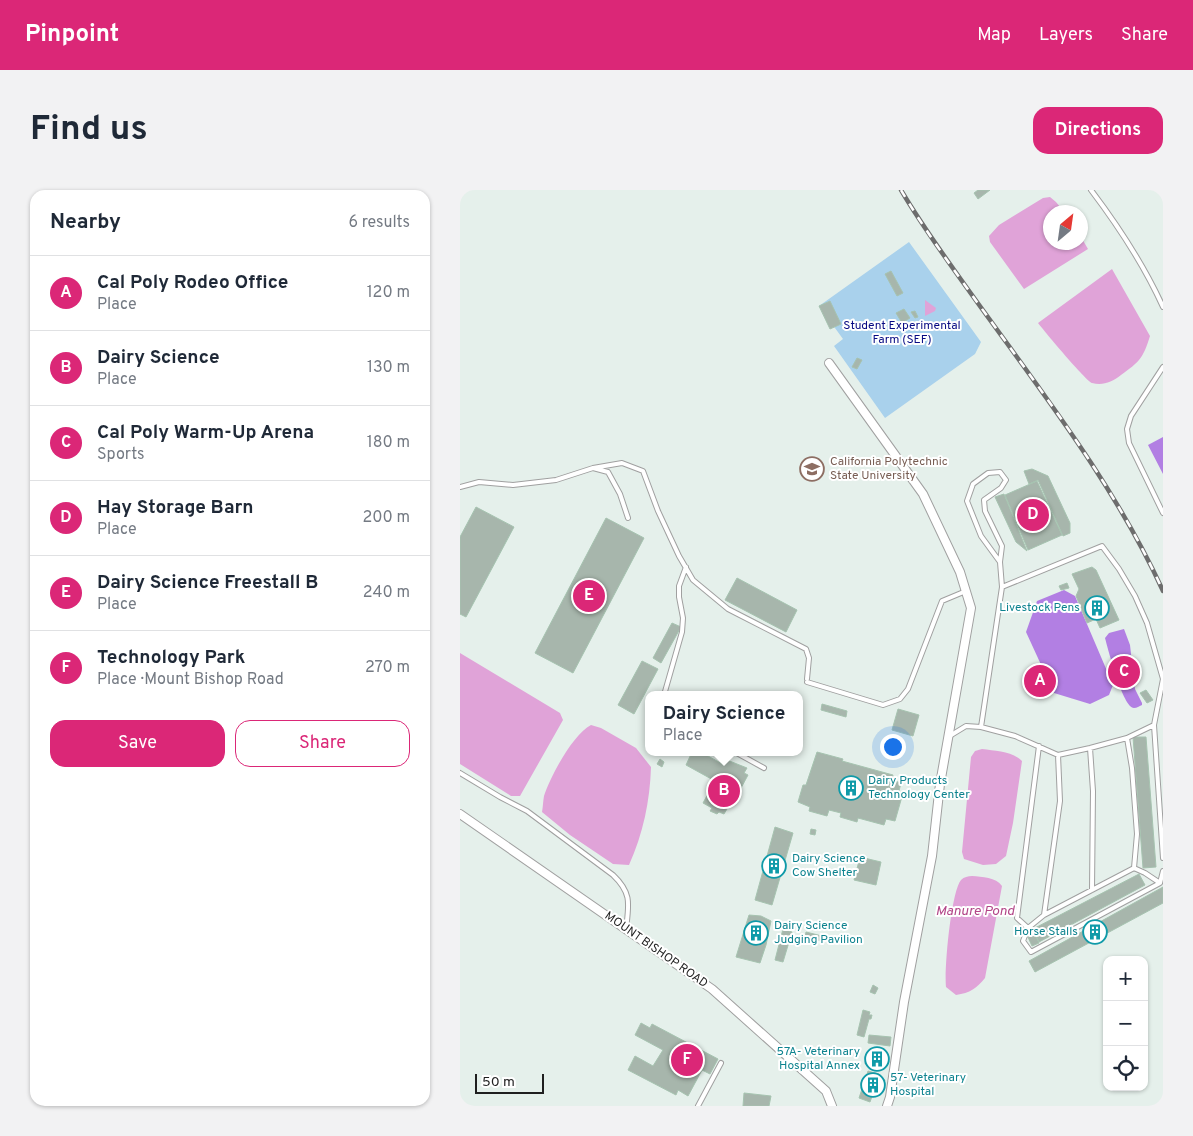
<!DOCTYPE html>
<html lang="en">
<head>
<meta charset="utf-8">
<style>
  :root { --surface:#fff; --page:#f2f2f3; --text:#1f2937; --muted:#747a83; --line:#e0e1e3; --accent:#db2777 }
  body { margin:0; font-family:Overpass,sans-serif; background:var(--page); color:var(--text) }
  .controls { position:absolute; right:15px; bottom:15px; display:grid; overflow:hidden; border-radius:10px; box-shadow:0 1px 4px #0004 }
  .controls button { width:45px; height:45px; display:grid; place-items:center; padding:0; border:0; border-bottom:1px solid var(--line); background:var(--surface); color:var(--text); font:25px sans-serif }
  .compass { position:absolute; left:583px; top:15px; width:45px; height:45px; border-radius:50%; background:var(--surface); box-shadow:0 1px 4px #0004; rotate:29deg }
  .scale { position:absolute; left:15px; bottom:12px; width:69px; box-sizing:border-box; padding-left:5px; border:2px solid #1f1f1f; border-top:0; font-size:14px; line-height:18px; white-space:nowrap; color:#1f1f1f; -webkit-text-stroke:4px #fff; paint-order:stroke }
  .you { position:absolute; left:432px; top:556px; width:18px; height:18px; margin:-12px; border:4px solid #fff; border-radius:50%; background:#1a73e8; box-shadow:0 0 0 8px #1a73e833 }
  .badge { display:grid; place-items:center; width:32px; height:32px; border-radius:50%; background:var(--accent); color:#fff; font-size:16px; font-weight:700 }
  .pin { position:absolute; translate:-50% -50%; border:2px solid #fff; box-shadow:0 1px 5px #0006 }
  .popup { position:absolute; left:185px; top:501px; width:158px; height:65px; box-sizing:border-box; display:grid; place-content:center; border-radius:10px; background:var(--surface); filter:drop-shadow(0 1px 4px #0005); font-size:16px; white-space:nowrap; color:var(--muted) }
  .popup b { font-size:19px; color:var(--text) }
  .popup::after { content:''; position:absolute; left:50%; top:100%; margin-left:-10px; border:10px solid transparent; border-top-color:var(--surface) }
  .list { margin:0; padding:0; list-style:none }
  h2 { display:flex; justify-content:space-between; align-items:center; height:65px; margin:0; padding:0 20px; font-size:21px }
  h2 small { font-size:16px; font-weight:400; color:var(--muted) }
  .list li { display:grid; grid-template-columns:32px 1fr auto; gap:15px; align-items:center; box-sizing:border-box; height:75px; padding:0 20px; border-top:1px solid var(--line) }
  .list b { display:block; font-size:19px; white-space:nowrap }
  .list p { margin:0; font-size:16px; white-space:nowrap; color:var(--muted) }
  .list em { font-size:16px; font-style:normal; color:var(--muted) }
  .actions { display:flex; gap:10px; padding:15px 20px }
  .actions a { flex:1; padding:11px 0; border:1px solid var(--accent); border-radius:15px; text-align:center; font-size:18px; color:var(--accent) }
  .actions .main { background:var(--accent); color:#fff }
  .icon { flex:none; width:28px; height:28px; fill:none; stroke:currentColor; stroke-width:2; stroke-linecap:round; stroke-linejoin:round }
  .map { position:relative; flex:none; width:703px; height:916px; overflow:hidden; border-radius:15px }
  header { display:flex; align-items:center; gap:30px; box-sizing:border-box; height:70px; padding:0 25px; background:var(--accent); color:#fff }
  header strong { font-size:24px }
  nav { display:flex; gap:28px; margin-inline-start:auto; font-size:18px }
  .intro { display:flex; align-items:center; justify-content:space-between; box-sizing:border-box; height:120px; padding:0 30px }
  h1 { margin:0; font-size:35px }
  .button { padding:12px 22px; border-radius:15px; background:var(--accent); color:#fff; font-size:18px; font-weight:700 }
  main { display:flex; gap:30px; padding:0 30px }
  aside { flex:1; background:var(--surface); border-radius:15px; box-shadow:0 1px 4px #0004 }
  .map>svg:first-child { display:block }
  .grass { fill:#a9d1ec }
  .pitch { fill:#b27fe3 }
  .water { fill:#e0a3d8 }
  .building { fill:#a7b6ac; stroke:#a6c3b0 }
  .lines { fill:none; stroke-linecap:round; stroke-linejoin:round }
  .service-casing { stroke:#a0a0a0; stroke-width:6 }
  .minor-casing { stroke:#a0a0a0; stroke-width:10 }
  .service { stroke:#fff; stroke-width:4 }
  .minor { stroke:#fff; stroke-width:8 }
  .rail-casing { stroke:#6d6d6d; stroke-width:4.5 }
  .rail { stroke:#fff; stroke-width:2.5; stroke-dasharray:8; stroke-linecap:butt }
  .labels { text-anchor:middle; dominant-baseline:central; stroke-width:4; stroke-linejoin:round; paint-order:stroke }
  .park-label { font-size:12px; fill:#070a83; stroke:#fff }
  .education-label { font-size:12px; fill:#785e54; stroke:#fff; text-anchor:start }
  .culture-label { font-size:12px; fill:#0d838f; stroke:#fff; text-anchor:start }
  .street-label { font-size:12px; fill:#1f1f1f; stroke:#fff }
  .water-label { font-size:14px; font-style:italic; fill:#b34789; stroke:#fff }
</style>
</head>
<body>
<header>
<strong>Pinpoint</strong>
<nav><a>Map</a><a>Layers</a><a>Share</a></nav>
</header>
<div class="intro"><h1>Find us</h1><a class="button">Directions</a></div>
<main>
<aside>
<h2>Nearby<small>6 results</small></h2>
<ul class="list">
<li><span class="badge">A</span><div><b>Cal Poly Rodeo Office</b><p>Place</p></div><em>120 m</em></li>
<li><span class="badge">B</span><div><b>Dairy Science</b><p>Place</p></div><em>130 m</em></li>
<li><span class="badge">C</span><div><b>Cal Poly Warm-Up Arena</b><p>Sports</p></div><em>180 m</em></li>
<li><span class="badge">D</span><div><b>Hay Storage Barn</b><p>Place</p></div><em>200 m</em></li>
<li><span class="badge">E</span><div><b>Dairy Science Freestall B</b><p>Place</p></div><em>240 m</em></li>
<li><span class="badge">F</span><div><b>Technology Park</b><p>Place · Mount Bishop Road</p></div><em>270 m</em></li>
</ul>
<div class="actions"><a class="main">Save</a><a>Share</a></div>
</aside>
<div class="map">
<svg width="703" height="916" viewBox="0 0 703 916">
  <rect width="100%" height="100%" fill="#e5f0eb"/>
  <path class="grass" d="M449 52 521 152 515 164 425 228 374 156 383 149 359 116Z"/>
  <path class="pitch" d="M703 247V284L688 255Z
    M604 400 615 406 653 495 649 505 630 514 594 503 566 442 577 411Z
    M664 439 670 455 675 499 682 513V515C679 516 677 518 674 518 663 518 648 459 645 448L649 443Z"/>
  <path class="water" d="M590 7 596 12 604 22H590V52H620L621 47 628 59 564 99 530 52 529 46 539 35 583 8Z
    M652 79 690 146C683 169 679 172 661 185 652 192 643 196 632 193 626 191 585 142 578 133Z
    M465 110 476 118 475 121 465 126Z
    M0 463 100 523 103 530 60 606H51L0 574Z
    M131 535 141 538 176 558 191 577C190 611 183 644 169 675L153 674 110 645 82 622C83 617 83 611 84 606 90 587 113 544 131 535Z
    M522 559C536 561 552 561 562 571L553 633 546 666 536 674 523 675 504 669 502 662 511 567 515 561Z
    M512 686C522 687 536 687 542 696L525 788C517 798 510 803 496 805L486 797C484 780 491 702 501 690 504 687 508 686 512 686Z"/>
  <path class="building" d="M518 0H530L518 9 514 3Z
    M431 81 443 103 437 106 425 84Z
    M370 111 381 134 370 139 359 116Z
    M444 119 450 128 442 133 436 123Z
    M455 121 458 127 455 128 451 122Z
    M397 168 402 170 397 179 392 177Z
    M572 279 588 286 610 333V343L603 346 578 290 569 294 564 281Z
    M577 291 602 345 568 360 545 305Z
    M544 304 567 361 556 352 535 307Z
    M16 317 54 337 6 427 0 424V347Z
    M146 328 184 348 113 483 75 463Z
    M632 377 636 380 659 430 640 438 636 429 627 433 616 406 619 399 612 384Z
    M277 388 337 420 326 442 265 410Z
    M607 393 609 398 601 400 599 396Z
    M212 433 221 437 201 473 193 468Z
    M182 471 198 479 174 524 158 515Z
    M580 475 591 498 583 501 585 504 579 507 575 497 571 499 570 496 573 494 572 491H570L566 482Z
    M686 500 693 510 687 513 680 503Z
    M362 514 387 521 386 527 361 520Z
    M438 519 459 525 453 546 432 540Z
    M673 547H686L696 677 683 678Z
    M232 562H241L264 575 267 570 287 578 284 583 288 585 273 613 271 612 264 624 259 622 257 624 250 621 252 618 243 613 255 591 226 575Z
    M357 562 383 569 382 571 433 585 432 590 441 593 439 601 443 603 435 631 426 629 424 635 398 628 397 632 380 627 381 623 369 620 367 626 349 621 350 617 338 612 343 595H346Z
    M200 569 204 572 202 577 197 574Z
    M315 637 333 643 312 715 295 710Z
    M351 639 356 640 355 645 350 644Z
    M400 667 421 672 416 695 394 690Z
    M679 684 685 695 579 752 573 739Z
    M703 697V713L575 782 569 771Z
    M289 725 301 726 311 731 306 755 300 773 276 767Z
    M323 739 332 742 323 772 315 770Z
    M346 742 362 746 361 751 345 747Z
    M574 742 579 753 572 756 567 745Z
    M413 795 418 798 415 804 410 802Z
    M403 820 410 822 409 825H412L411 829H409L404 847 397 845Z
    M181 833 190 838 192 834 258 869 250 884 242 880 228 906 218 900 216 905 168 880 175 866 193 876 203 860 175 845Z
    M409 845 431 847 430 856 408 853Z
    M407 862 428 865 427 875 405 874Z
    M408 881 419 884 418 887 425 890 421 903 414 901 410 912 399 908Z
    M284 903 311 906 309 916H283Z"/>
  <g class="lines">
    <g class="service-casing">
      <path id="service" d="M631 0C659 37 684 75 703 117
        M703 177 671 226 667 239 669 253 703 323
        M133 278 162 273 183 281 198 321 219 366 233 390 268 419 346 459 349 468 347 489
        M0 297 19 292 53 295 96 290 133 278 148 282 160 304 168 328
        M540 372 542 356 525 321 524 310 541 298 546 290 540 282 528 283 513 294 507 311 521 346 540 372 542 397
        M347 492 423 515 440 509 448 499 482 411 506 401
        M204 505 222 442 223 428 219 407V396L226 377
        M521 537 542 397 642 356 659 379 675 406 687 433 703 489 694 535
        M488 547 506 536 521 537 555 546 598 565 630 558 667 548 694 535 703 668
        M630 558 633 601 632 700
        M275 562 304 578
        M598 565 600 611 584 725 568 738 563 751 571 762 700 693 703 681
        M0 583 40 607 67 621 153 685C172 703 169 714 166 739
        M674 678 685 683 700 693
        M584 725 674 678 677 644 672 578 667 548
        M568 738 557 728 579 556
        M238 916 261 873"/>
    </g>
    <g class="minor-casing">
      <path id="minor" d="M369 173 463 304 500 382 511 418 480 594 472 666 444 812 430 907 427 916
        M0 624 252 799 366 901 372 916"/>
    </g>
    <use href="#service" class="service"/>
    <use href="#minor" class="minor"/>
    <g class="rail-casing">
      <path id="rail" d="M441 0C461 34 484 66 507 98 576 195 653 291 703 401"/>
    </g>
    <use href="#rail" class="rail"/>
  </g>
  <defs>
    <g id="university-ring" transform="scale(1.25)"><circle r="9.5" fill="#fff" stroke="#8d6e63" stroke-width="1.5"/><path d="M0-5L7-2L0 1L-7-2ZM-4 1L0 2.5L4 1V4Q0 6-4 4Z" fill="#8d6e63"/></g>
    <g id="building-ring" transform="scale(1.25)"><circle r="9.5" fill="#fff" stroke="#0f9aa8" stroke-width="1.5"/><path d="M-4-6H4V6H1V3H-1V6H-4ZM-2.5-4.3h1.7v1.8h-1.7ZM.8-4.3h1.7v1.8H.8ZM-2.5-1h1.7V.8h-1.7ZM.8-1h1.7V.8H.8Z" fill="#0f9aa8"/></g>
  </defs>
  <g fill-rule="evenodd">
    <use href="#university-ring" x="352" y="279"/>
    <use href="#building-ring" x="637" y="418"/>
    <use href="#building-ring" x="391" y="598"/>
    <use href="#building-ring" x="314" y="676"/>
    <use href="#building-ring" x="635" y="742"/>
    <use href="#building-ring" x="296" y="743"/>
    <use href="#building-ring" x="417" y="869"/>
    <use href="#building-ring" x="413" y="895"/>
  </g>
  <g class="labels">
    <g class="park-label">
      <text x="442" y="136">Student Experimental<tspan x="442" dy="14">Farm (SEF)</tspan></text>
    </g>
    <g class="education-label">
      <text x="370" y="272">California Polytechnic<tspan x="370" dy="14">State University</tspan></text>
    </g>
    <g class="culture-label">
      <text x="620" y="418" text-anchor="end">Livestock Pens</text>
      <text x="408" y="591">Dairy Products<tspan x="408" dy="14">Technology Center</tspan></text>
      <text x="332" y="669">Dairy Science<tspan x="332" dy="14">Cow Shelter</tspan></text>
      <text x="314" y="736">Dairy Science<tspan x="314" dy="14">Judging Pavilion</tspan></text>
      <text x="618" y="742" text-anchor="end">Horse Stalls</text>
      <text x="400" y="862" text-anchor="end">57A- Veterinary<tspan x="400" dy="14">Hospital Annex</tspan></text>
      <text x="430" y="888">57- Veterinary<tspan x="430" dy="14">Hospital</tspan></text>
    </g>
    <g class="street-label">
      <text transform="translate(196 760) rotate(35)">MOUNT BISHOP ROAD</text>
    </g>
    <g class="water-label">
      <text x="515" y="721">Manure Pond</text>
    </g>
  </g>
</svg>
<div class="controls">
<button>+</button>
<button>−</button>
<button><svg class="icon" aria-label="locate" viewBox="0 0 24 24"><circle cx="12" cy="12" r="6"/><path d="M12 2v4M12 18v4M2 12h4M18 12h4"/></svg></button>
</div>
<svg class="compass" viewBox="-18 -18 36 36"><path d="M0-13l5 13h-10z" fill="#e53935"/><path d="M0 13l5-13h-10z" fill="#747a83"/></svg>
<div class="scale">50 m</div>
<div class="you"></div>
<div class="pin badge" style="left:580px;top:491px">A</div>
<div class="pin badge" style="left:264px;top:601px">B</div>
<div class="popup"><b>Dairy Science</b>Place</div>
<div class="pin badge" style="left:664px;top:482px">C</div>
<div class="pin badge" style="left:573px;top:325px">D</div>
<div class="pin badge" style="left:129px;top:406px">E</div>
<div class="pin badge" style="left:227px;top:870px">F</div>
</div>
</main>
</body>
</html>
